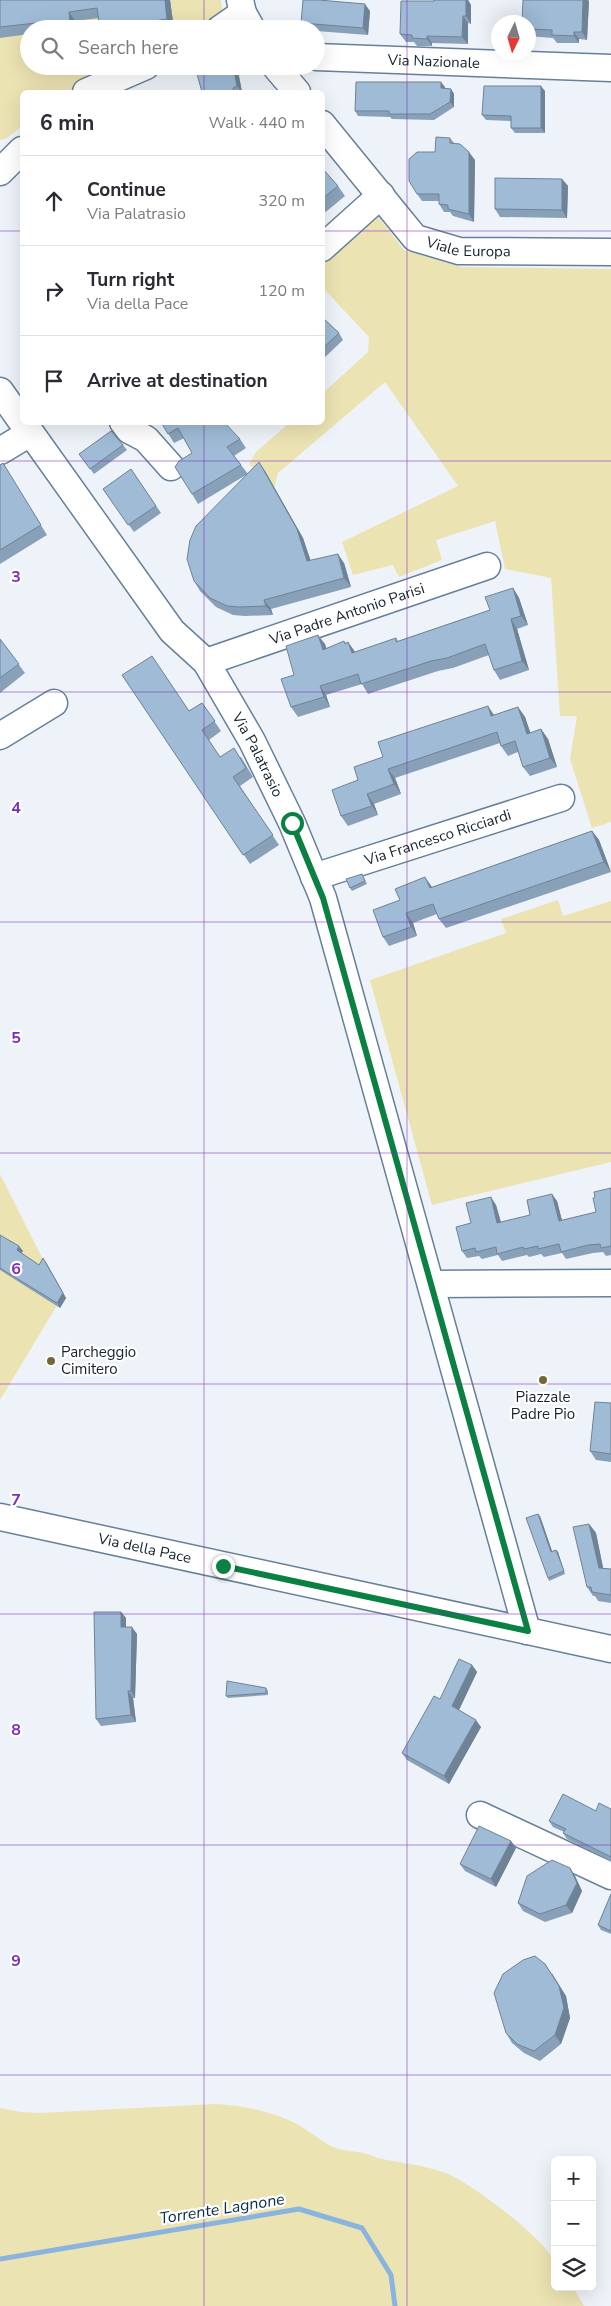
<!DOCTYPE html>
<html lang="en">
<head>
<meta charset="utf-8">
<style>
  :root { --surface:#fff; --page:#f7f7f7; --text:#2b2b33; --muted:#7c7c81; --line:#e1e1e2 }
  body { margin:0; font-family:"Nunito Sans",sans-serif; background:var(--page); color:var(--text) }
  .controls { position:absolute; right:15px; bottom:15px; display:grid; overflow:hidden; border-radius:8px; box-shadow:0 5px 20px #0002 }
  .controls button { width:45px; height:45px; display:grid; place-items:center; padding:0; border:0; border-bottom:1px solid var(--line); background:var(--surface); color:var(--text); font:25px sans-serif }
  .compass { position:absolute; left:491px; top:15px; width:45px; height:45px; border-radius:50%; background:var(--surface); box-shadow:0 5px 20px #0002; rotate:185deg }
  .stop { position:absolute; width:15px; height:15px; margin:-11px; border:4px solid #0b8043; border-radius:50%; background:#fff }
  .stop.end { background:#0b8043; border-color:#fff; box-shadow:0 1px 5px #0008 }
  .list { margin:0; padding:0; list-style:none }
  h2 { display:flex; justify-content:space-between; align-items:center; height:65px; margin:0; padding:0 20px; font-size:21px }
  h2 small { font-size:16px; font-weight:400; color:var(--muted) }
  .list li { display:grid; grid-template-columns:32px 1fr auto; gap:15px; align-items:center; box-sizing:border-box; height:90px; padding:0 20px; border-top:1px solid var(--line) }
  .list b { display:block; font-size:19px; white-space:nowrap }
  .list p { margin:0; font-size:16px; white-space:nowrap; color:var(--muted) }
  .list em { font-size:16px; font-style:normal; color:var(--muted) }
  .icon { flex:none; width:28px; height:28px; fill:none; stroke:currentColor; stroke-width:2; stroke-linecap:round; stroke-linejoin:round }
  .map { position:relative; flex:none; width:611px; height:2306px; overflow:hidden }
  .search { position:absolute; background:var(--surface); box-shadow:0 5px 20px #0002; left:20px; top:20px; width:305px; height:55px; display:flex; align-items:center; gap:12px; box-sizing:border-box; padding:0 18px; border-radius:28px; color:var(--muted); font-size:19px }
  .panel { position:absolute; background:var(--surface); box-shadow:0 5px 20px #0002; left:20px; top:90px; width:305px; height:335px; border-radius:8px }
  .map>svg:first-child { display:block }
  .green { fill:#ece3b3 }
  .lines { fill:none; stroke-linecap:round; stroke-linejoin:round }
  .stream { stroke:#89b4de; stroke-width:5 }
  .minor-casing { stroke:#66809a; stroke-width:29 }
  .minor { stroke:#fff; stroke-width:26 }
  .wall { fill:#89a1b8 }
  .shaded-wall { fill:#6f8396 }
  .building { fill:#9fbbd6; stroke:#6f8396 }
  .route { stroke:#0b8043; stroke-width:6 }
  .grid { fill:none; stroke:#7b2cbf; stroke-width:1; stroke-opacity:0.55 }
  .poi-dot { fill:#736835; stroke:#fff; stroke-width:2 }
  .labels { text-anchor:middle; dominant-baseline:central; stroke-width:4.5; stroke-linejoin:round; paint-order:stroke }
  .street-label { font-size:15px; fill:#17222c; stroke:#fff }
  .poi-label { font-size:15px; fill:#17222c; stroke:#fff; text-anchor:start }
  .water-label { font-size:16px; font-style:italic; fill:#0d2d49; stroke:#fff }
  .grid-label { font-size:16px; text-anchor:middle; font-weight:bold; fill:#7b2cbf; stroke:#fff; stroke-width:4.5; stroke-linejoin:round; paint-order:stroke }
</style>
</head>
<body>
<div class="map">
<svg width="611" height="2306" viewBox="0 0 611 2306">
  <rect width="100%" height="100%" fill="#eef3f9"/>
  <path class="green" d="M0 0H221L223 17 208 29H29V66H109L67 92H22V126L7 138 0 140Z
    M376 214 404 250 462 267 611 269V822L592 828 570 759 577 716H560L551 578 505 569 495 521 436 540 442 560 399 577 393 565 353 575 342 542 458 486 385 382 278 473 274 488 249 464 256 452 289 423 322 422 323 393 368 352 369 337 323 288V260Z
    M558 900 563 916 611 901V1162L432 1205 370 980 506 933 501 919Z
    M0 1174 62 1297 0 1400Z
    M215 2104C241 2105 269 2111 293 2122 307 2129 319 2140 333 2147 347 2153 365 2150 377 2158 400 2163 426 2165 448 2174 472 2184 544 2238 554 2261 557 2267 555 2280 555 2287H573L584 2306H0V2108L21 2112 39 2113Z"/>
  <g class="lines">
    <path class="stream" d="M0 2259 299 2209 362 2228 391 2275 395 2306"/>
    <g class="minor-casing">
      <g id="minor">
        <path d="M240 0 243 13 252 29"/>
        <path d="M220 29 243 13"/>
        <path id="s1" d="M316 57 611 68"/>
        <path d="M275 66 297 92"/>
        <path d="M86 92 146 66"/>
        <path id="s2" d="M322 124 415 238 459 251 611 252"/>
        <path d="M0 172 22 150"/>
        <path d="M322 248 381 195"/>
        <path d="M0 391 22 422"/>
        <path id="s3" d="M23 422 172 631 206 662 252 741 292 823 323 898 527 1631"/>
        <path d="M123 422 129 430 146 439 171 467"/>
        <path d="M0 451 30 433"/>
        <path id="s4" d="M206 662 487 566"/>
        <path d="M0 736 54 703"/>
        <path id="s5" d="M314 877 561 798"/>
        <path d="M431 1284 611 1283"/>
        <path id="s6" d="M0 1517 611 1649"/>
        <path d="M480 1815 611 1876"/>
      </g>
    </g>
    <use href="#minor" class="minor"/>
  </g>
  <path class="wall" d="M0 0H170L174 29H100L99 18 75 21 76 29H29V34L0 38Z
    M434 0H468L471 5V24L468 23V44L432 43V46H417L414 42H406L400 34Z
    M589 1 587 40 579 39V43H557L553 38 528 36V22Z
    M370 11 368 35 316 31V29H305L301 23Z
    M238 71 242 92H202Z
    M441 82 445 88 451 89 454 94V107L434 120 392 119 390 117 358 116 355 111Z
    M545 91V133H515L511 128V121L486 120 482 115Z
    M450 138 454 143 475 160 474 222 453 216 450 212H444L439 204V201H422L417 194 435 152Z
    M322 168 338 186 345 196 322 215Z
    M562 179 568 186 567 218 500 217 495 209Z
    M322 317 339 333 343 340 322 360Z
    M161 422 240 439 246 448 234 456 248 474 265 471 303 538 310 561 344 563 351 587 271 609 273 615 245 616 233 615 216 607 200 591 194 581 246 475 198 504 192 494V453L184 438 174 443Z
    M123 445 127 450 94 474 79 454Z
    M0 465 9 473 47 535 0 564Z
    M131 469 161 513 134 532 103 489Z
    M513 588 519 598 528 625 517 629 529 670 500 680 494 670 489 655 453 668 438 671 368 694 362 684 326 695 330 707 298 717 291 707 294 675 325 644 326 648 348 642 355 652 396 638 398 641 490 610Z
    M0 639 25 673 0 693Z
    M122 675 189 711 202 703 221 731 209 740 220 757H241L253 777 240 786 279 845 250 864Z
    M518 707 525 717 530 733 541 729 548 739 557 767 530 776 523 767 518 752 508 756 501 746 500 743 395 778 401 794 374 804 378 815 348 826 341 816 358 780 383 757 494 715Z
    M592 831 599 840 611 872 446 928 439 919 437 914 413 923 417 936 389 946 383 937 400 900 432 887Z
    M362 874 367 884 352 891 350 888Z
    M611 1188V1255L606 1256 603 1252 593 1253 566 1259 562 1253 544 1257 541 1254 529 1257 527 1255 502 1261 498 1255 482 1259 479 1256 467 1258 462 1251 471 1223 496 1205 501 1222 530 1215 557 1201 562 1220 596 1212 595 1197Z
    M0 1235 23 1251 21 1253 39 1265 46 1262 66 1298 60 1308 0 1270Z
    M611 1403V1462L596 1460 590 1451Z
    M540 1516 552 1551 556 1550 558 1552 565 1574 549 1581 548 1578Z
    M589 1524 596 1533 603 1568 611 1569V1603L598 1601 595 1596H593L587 1587Z
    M121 1612 126 1618V1627L137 1634 135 1698H133L136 1722 101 1726 96 1719Z
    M472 1665 477 1672 459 1710 481 1727 449 1784 407 1760 402 1753 440 1699Z
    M266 1688 268 1691V1695L228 1698 226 1696Z
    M611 1809V1861L567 1839 563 1833 564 1832 553 1827 549 1821 596 1811Z
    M511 1841 516 1848 496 1887 465 1871 460 1864Z
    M570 1868 575 1876 582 1891 572 1913 545 1922 523 1911 518 1903Z
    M611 1894V1934L601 1930 598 1925Z
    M552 1973 566 1996 570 2018 561 2044 540 2061 524 2053 512 2043 506 2033Z"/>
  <path class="shaded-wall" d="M165 0H170L174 29 167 19Z
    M466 0H468L471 5V24L466 16Z
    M583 0H588L589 1 587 40 582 32Z
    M365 4 370 11 368 35 363 28Z
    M69 12 75 21 76 29H71Z
    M463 16 468 23V44L462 37Z
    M574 32 579 39V43L574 36Z
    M427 36 432 43V46L427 39Z
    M233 66H234L238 71 242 92 237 86Z
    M441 82 445 87V93L441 88Z
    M541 86 545 91V133L541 128Z
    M451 89 454 94V107L450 102Z
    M469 152 475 160 474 222 469 214Z
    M562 179 568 186 567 218 562 210Z
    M259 462 265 471 303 538 314 570 307 561Z
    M338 554 344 563 351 587 344 578Z
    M513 588 519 598 528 625 521 616Z
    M264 600 271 609 273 615 266 606Z
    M511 619 517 629 529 670 522 661Z
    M318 635 325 644 330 659 323 650Z
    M348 642 355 652 352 653Z
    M320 686 326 695 330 707 324 697Z
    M488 706 494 715 491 716Z
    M518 707 525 717 534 743 527 734Z
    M541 729 548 739 557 767 550 758Z
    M388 769 395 778 401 794 394 784Z
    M367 794 374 804 378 815 372 806Z
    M592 831 599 840 611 872 604 862Z
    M425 877 432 887 436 898 430 888Z
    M406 913 413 923 417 936 411 927Z
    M552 1194 557 1201 564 1229 559 1221Z
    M491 1197 496 1205 503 1230 497 1223Z
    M19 1246 23 1251 20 1255 17 1250Z
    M43 1258 66 1298 60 1308 57 1303Z
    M538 1514 540 1516 553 1554 551 1552Z
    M589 1524 596 1533 605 1577 599 1568Z
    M556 1550 558 1552 565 1574 564 1571Z
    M121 1612 126 1618V1634L121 1627Z
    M132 1627 137 1634 135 1698 131 1691Z
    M472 1665 477 1672 457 1714 452 1706Z
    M128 1691 133 1698 136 1722 131 1715Z
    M476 1720 481 1727 449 1784 444 1776Z
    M511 1841 516 1848 496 1887 491 1879Z
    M570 1868 575 1876 582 1891 572 1913 566 1905Z
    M545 1964 566 1996 570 2018 561 2044 555 2035Z"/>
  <path class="building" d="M0 0H165L167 19 100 29 97 8 69 12 71 29H46L45 22 0 27Z
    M303 0H319L365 4 363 28 301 23Z
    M434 0H466V16H463L462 37 427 36V39L412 38V35L400 34 401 1H434Z
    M523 0H583L582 32H574V36L552 35V30L528 29V22H522Z
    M219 66H233L237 86 233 88 234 92H202L197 74 208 72 207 69Z
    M356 82H441V88L451 89 450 102 430 114H389V111H355Z
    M484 86H541V128H511V116L482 115Z
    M436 137 450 138V143L460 144 469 152V214L448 209V205L439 204V194H417L409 181V159L417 152H435Z
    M322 168 338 186 322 199Z
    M495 178 562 179V210L495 209Z
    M322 317 339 333 322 349Z
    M161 422H224L240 439 227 447 241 465 192 494 175 467 179 461 192 453 178 428 168 434Z
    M111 431 123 445 90 469 79 454Z
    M259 462 297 529 307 561 338 554 344 578 264 600 266 606 239 607 227 606 210 598 194 581 187 559 190 540 196 526Z
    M3 463 41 525 0 550V465Z
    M131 469 156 506 128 525 103 489Z
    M513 588 521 616 511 619 522 661 494 670 485 644 447 658 431 661 361 684 358 674 320 686 324 697 291 707 281 679 294 675 286 646 318 635 323 650 344 641 345 644 348 642 352 653 396 638V642L490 610 485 597Z
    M0 639 19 664 0 678Z
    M152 656 189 711 202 703 215 721 202 730 220 757 234 748 246 768 233 777 273 835 243 855 122 675Z
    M488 706 491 716 518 707 527 734 541 729 550 758 523 767 515 741 501 746 497 732 388 769 394 784 367 794 372 806 341 816 332 790 358 780 354 767 383 757 378 742Z
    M592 831 604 862 439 919 433 904 406 913 411 927 383 937 373 910 400 900 395 889 425 877 430 888Z
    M362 874 365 881 350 888 346 879Z
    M611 1188V1246L601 1248 600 1244 588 1245 561 1252 559 1244 538 1249V1246L524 1249 523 1247 497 1254 496 1247 476 1252 475 1248 462 1251 456 1227 471 1223 466 1203 491 1197 497 1223 530 1215 527 1200 552 1194 559 1221 596 1212 593 1198 595 1197 594 1192Z
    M0 1235 19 1246 17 1250 39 1265 43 1258 63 1293 57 1303 0 1268Z
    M595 1402 611 1403V1454L590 1451Z
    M538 1514 551 1552 556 1550 564 1571 548 1578 526 1518Z
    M589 1524 599 1568 611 1569V1595L592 1592 591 1587H587L573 1527Z
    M94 1612H121V1627H132L131 1691H128L131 1715 96 1719Z
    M459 1659 472 1665 452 1706 476 1720 444 1776 402 1753 434 1696 440 1699Z
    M227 1681 266 1688V1693L226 1696Z
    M563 1794 596 1811 599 1803 611 1809V1857L563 1833 566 1829 549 1821Z
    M479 1826 511 1841 491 1879 460 1864Z
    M552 1860 570 1868 577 1883 566 1905 540 1914 518 1903 527 1876Z
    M611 1894V1931L598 1925Z
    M535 1956 545 1964 559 1986 564 2008 555 2035 534 2051 517 2044 506 2033 494 1993 503 1974 523 1960Z"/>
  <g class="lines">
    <path class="route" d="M223 1566 528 1631 323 898 292 823"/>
  </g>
  <path class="grid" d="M204 0V29M407 0V2306M204 66V92M0 231H22M322 231H611M204 422V2306M0 461H611M0 692H611M0 922H611M0 1153H611M0 1384H611M0 1614H611M0 1845H611M0 2075H611"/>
  <g class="poi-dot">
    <circle cx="51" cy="1361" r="5"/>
    <circle cx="543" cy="1380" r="5"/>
  </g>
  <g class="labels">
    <g class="street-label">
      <text stroke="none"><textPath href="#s1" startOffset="118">Via Nazionale</textPath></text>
      <text stroke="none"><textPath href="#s2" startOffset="202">Viale Europa</textPath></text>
      <text stroke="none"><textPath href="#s4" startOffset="149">Via Padre Antonio Parisi</textPath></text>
      <text stroke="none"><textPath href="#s3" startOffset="409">Via Palatrasio</textPath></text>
      <text stroke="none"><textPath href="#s5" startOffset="130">Via Francesco Ricciardi</textPath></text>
      <text stroke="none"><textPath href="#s6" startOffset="148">Via della Pace</textPath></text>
    </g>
    <g class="poi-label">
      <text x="61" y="1352">Parcheggio<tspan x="61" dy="17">Cimitero</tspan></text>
      <text x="543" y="1397" text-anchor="middle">Piazzale<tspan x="543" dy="17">Padre Pio</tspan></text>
    </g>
    <g class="water-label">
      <text transform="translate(222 2209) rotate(-9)">Torrente Lagnone</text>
    </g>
  </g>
  <g class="grid-label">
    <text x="16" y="582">3</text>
    <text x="16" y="813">4</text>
    <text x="16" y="1043">5</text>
    <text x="16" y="1274">6</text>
    <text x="16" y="1505">7</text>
    <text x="16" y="1735">8</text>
    <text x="16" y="1966">9</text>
  </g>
</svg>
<div class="controls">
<button>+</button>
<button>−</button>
<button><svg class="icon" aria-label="layers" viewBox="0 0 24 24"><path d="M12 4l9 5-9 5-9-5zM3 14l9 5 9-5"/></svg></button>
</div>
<svg class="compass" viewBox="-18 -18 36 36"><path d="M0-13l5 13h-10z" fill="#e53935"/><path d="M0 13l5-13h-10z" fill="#7c7c81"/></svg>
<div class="stop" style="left:292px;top:823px"></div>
<div class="stop end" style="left:223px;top:1566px"></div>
<div class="search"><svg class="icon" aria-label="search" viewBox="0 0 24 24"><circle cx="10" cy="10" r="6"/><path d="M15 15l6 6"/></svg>Search here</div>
<section class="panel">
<h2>6 min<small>Walk · 440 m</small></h2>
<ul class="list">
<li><svg class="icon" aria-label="ahead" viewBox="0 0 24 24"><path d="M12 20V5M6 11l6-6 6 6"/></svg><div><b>Continue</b><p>Via Palatrasio</p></div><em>320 m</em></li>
<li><svg class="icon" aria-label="right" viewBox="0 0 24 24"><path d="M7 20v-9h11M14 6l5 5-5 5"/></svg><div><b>Turn right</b><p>Via della Pace</p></div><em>120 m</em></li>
<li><svg class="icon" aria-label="arrive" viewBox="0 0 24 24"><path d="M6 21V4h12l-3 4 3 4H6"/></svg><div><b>Arrive at destination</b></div></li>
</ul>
</section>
</div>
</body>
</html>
